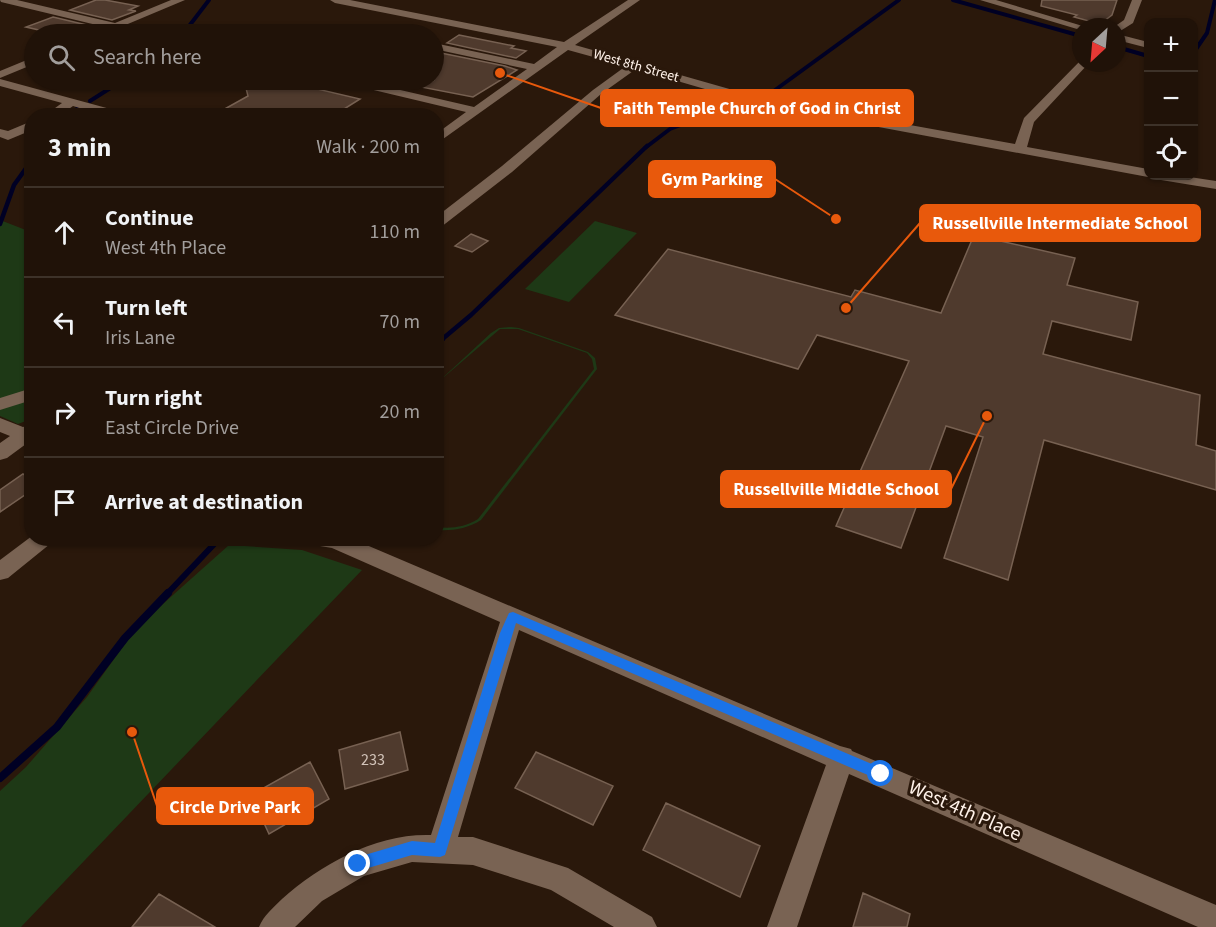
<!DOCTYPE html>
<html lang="en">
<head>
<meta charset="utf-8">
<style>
  :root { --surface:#201208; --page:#281b12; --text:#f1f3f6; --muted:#a29e9c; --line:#3d3229 }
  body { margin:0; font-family:"Source Sans 3",sans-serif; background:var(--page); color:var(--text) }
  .controls { position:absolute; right:18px; top:18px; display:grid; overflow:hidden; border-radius:12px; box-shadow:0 2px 4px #0004 }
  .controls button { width:54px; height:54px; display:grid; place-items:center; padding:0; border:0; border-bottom:2px solid var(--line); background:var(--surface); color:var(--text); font:30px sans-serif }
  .compass { position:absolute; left:1072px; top:18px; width:54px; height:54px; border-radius:50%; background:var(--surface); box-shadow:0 2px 4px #0004; rotate:206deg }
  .stop { position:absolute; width:18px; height:18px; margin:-14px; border:4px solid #1a73e8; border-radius:50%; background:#fff }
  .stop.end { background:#1a73e8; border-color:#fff; box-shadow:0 2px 6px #0008 }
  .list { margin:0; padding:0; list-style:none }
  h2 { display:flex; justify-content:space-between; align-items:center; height:78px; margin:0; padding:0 24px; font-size:26px }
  h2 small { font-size:20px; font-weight:400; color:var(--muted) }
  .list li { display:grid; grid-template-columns:39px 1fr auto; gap:18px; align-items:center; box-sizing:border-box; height:90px; padding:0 24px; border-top:2px solid var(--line) }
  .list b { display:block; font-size:22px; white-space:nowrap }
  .list p { margin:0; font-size:20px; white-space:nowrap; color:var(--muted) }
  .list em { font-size:20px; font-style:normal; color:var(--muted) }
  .icon { flex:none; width:33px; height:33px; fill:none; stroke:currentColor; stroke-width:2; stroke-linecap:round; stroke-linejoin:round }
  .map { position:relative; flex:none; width:1216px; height:927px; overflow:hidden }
  .search { position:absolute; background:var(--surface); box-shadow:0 2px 4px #0004; left:24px; top:24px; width:420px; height:66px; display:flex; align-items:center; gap:15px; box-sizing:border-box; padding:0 21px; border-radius:33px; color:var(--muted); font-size:22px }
  .panel { position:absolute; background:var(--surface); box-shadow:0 2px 4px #0004; left:24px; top:108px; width:420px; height:438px; border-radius:24px }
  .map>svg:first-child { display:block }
  .green { fill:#1e3916 }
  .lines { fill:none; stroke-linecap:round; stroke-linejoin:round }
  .stream-far3 { stroke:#000024; stroke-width:4 }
  .stream-far2 { stroke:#000024; stroke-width:4.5 }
  .stream-far1 { stroke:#000024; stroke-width:6 }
  .stream { stroke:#000024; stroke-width:8 }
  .building { fill:#4f3a2d; stroke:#776152; stroke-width:1.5 }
  .minor { fill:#796353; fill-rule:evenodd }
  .route { fill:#1a73e8 }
  .labels { text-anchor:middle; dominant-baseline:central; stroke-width:6; stroke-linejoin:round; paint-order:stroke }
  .far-street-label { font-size:14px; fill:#fff2e9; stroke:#2a180b }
  .near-number-label { font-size:16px; fill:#d3c4ba }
  .near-street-label { font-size:20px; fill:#fff2e9; stroke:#2a180b }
  .leader { fill:none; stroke:#e8590c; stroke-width:2 }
  .callout-dot { fill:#e8590c; stroke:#2a180b; stroke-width:2 }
  .callout { fill:#e8590c; stroke:#e8590c; stroke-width:2 }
  .callout-label { font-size:18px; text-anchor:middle; font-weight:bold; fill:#fff }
</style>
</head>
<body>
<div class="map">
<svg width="1216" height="927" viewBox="0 0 1216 927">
  <rect width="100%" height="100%" fill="#2a180b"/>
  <path class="green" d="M0 220 31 232V419L18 424 0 416Z
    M595 221 637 233 569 302 525 289Z
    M511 327 519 328 588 352 595 358 597 369 481 520C467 529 452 531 437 530V527C451 529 465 527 478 519L594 369 592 359 587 353 518 329H500L437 383 491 333 499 328Z
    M229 545 302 550 362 570 21 927H0V791L26 767 87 697 136 628Z"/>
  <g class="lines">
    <path class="stream-far3" d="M953 0 1081 36
      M183 34 209 0
      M1117 47 1148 56
      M1194 52 1207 33 1215 0
      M758 95 771 93 899 0
      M90 101 123 80
      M66 116 77 109
      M645 148 670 129 744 101"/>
    <path class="stream-far2" d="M0 224 14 185 32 160
      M440 341 471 315 647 146"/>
    <path class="stream-far1" d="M436 344 442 339
      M166 595 218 540"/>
    <path class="stream" d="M0 778 57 727 125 638 168 593"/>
  </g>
  <path class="building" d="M96 0H105L138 6 129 10 136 11 112 20 70 10Z
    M1042 0H1117L1112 15 1100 24 1074 17 1077 15 1041 6Z
    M53 17 95 27 75 34H56L26 27Z
    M459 35 514 46 511 48 526 51 516 58 447 43Z
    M436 52 505 66 517 70 473 97 421 87 434 80V53Z
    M244 80H265L266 83 299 80 300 85 360 99 333 116H212L248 96Z
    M471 234 488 241 472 252 455 246Z
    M974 235 1075 258 1067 285 1138 302 1131 340 1052 321 1043 354 1200 395 1196 445 1216 451V490L1044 440 1008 580 944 558 983 437 946 426 901 548 836 526 909 361 817 335 798 369 615 315 668 249 851 297 855 290 941 313Z
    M23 474 32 479V490L0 512V490Z
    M400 732 408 770 345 789 339 750Z
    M536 752 613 786 593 825 515 788Z
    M310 762 329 799 269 834 251 795Z
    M666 803 760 846 740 897 643 850Z
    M863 893 910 914 907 927H853Z
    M159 894 215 927H132Z"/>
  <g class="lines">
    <path class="minor" d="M0 0H17L115 23 171 0H185L104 34 99 31 105 27 1 2Z
      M330 0H350L564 42 628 0H640L575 45 761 98 1015 144 1024 118 1081 60V63H1089L1034 122 1027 147 1148 169V176H1153L1148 177 760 105 636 69 601 94 512 172 441 227 436 228V217L502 166 593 90 626 66 568 50 436 144V134L466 112 340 82 338 80H357L474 107 527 69 434 49V43L534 64 557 47 335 3Z
      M980 0H996L1086 27 1077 29Z
      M1132 0H1142L1133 23 1117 33V27H1114L1124 20Z
      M1117 34 1148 42V48L1117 40Z
      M34 57V64L0 78V71Z
      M0 79 125 113 127 116H106L73 106 59 116H44L62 103 0 86Z
      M32 121V130L8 140 0 137V129L8 131Z
      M1154 176H1183L1216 181V189L1161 180Z
      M32 388V400L0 410V398Z
      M0 418 23 427 32 424V445L26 444 7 458 0 460V443L10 436 0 432Z
      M32 536V538H53L50 544 8 578 0 580V560Z
      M305 538H350L840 746 851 749 852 751 1216 905V927H1198L849 774 797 927H767L826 765 519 630 458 837H473L568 868 652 917 657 927H614L551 890 473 865 412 862 364 876 322 901 295 927H259C264 915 273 908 282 899 321 864 377 833 431 835L500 622 332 548 308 544Z"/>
  </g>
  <path class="route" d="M513 612 886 770 888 774 886 779 881 780 877 779 516 623 445 855 440 857 412 855 358 871 353 869 351 864 353 859 358 857 412 841 435 843 500 633 509 613Z"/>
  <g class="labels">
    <g class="far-street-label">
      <text transform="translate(636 66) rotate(16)">West 8th Street</text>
    </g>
    <g class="near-number-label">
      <text x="373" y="760">233</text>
    </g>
    <g class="near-street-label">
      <text transform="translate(965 811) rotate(24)">West 4th Place</text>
    </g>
  </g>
  <path class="leader" d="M500 73L601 108M836 219L775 179M846 308L920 223M987 416L951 489M132 732L157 806"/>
  <g class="callout-dot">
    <circle cx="500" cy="73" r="6"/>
    <circle cx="836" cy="219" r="6"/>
    <circle cx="846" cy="308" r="6"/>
    <circle cx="987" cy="416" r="6"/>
    <circle cx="132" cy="732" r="6"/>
  </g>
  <g class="callout">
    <rect x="601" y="90" width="312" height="36" rx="6"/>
    <rect x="649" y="161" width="126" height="36" rx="6"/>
    <rect x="920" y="205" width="280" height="36" rx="6"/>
    <rect x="721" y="471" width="230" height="36" rx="6"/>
    <rect x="157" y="788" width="156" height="36" rx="6"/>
  </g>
  <g class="callout-label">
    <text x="757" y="114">Faith Temple Church of God in Christ</text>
    <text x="712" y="185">Gym Parking</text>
    <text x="1060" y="229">Russellville Intermediate School</text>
    <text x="836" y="495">Russellville Middle School</text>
    <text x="235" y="813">Circle Drive Park</text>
  </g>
</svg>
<div class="controls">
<button>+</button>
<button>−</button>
<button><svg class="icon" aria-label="locate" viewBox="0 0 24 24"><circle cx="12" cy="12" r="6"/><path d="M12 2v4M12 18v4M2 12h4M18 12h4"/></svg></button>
</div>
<svg class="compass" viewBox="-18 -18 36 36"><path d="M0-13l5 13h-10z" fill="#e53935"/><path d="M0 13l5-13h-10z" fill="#a29e9c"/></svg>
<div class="stop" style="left:881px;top:774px"></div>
<div class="stop end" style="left:358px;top:864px"></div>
<div class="search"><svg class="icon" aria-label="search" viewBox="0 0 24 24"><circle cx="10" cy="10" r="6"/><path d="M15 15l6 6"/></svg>Search here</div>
<section class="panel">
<h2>3 min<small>Walk · 200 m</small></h2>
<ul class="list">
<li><svg class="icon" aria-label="ahead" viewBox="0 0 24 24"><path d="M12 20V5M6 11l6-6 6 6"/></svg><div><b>Continue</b><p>West 4th Place</p></div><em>110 m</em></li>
<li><svg class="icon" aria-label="left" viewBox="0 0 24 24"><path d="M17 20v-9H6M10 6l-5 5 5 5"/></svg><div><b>Turn left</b><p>Iris Lane</p></div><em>70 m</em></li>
<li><svg class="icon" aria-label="right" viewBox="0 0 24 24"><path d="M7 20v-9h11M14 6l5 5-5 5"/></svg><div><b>Turn right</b><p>East Circle Drive</p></div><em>20 m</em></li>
<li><svg class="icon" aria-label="arrive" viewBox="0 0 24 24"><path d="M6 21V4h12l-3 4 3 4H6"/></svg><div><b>Arrive at destination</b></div></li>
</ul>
</section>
</div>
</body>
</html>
